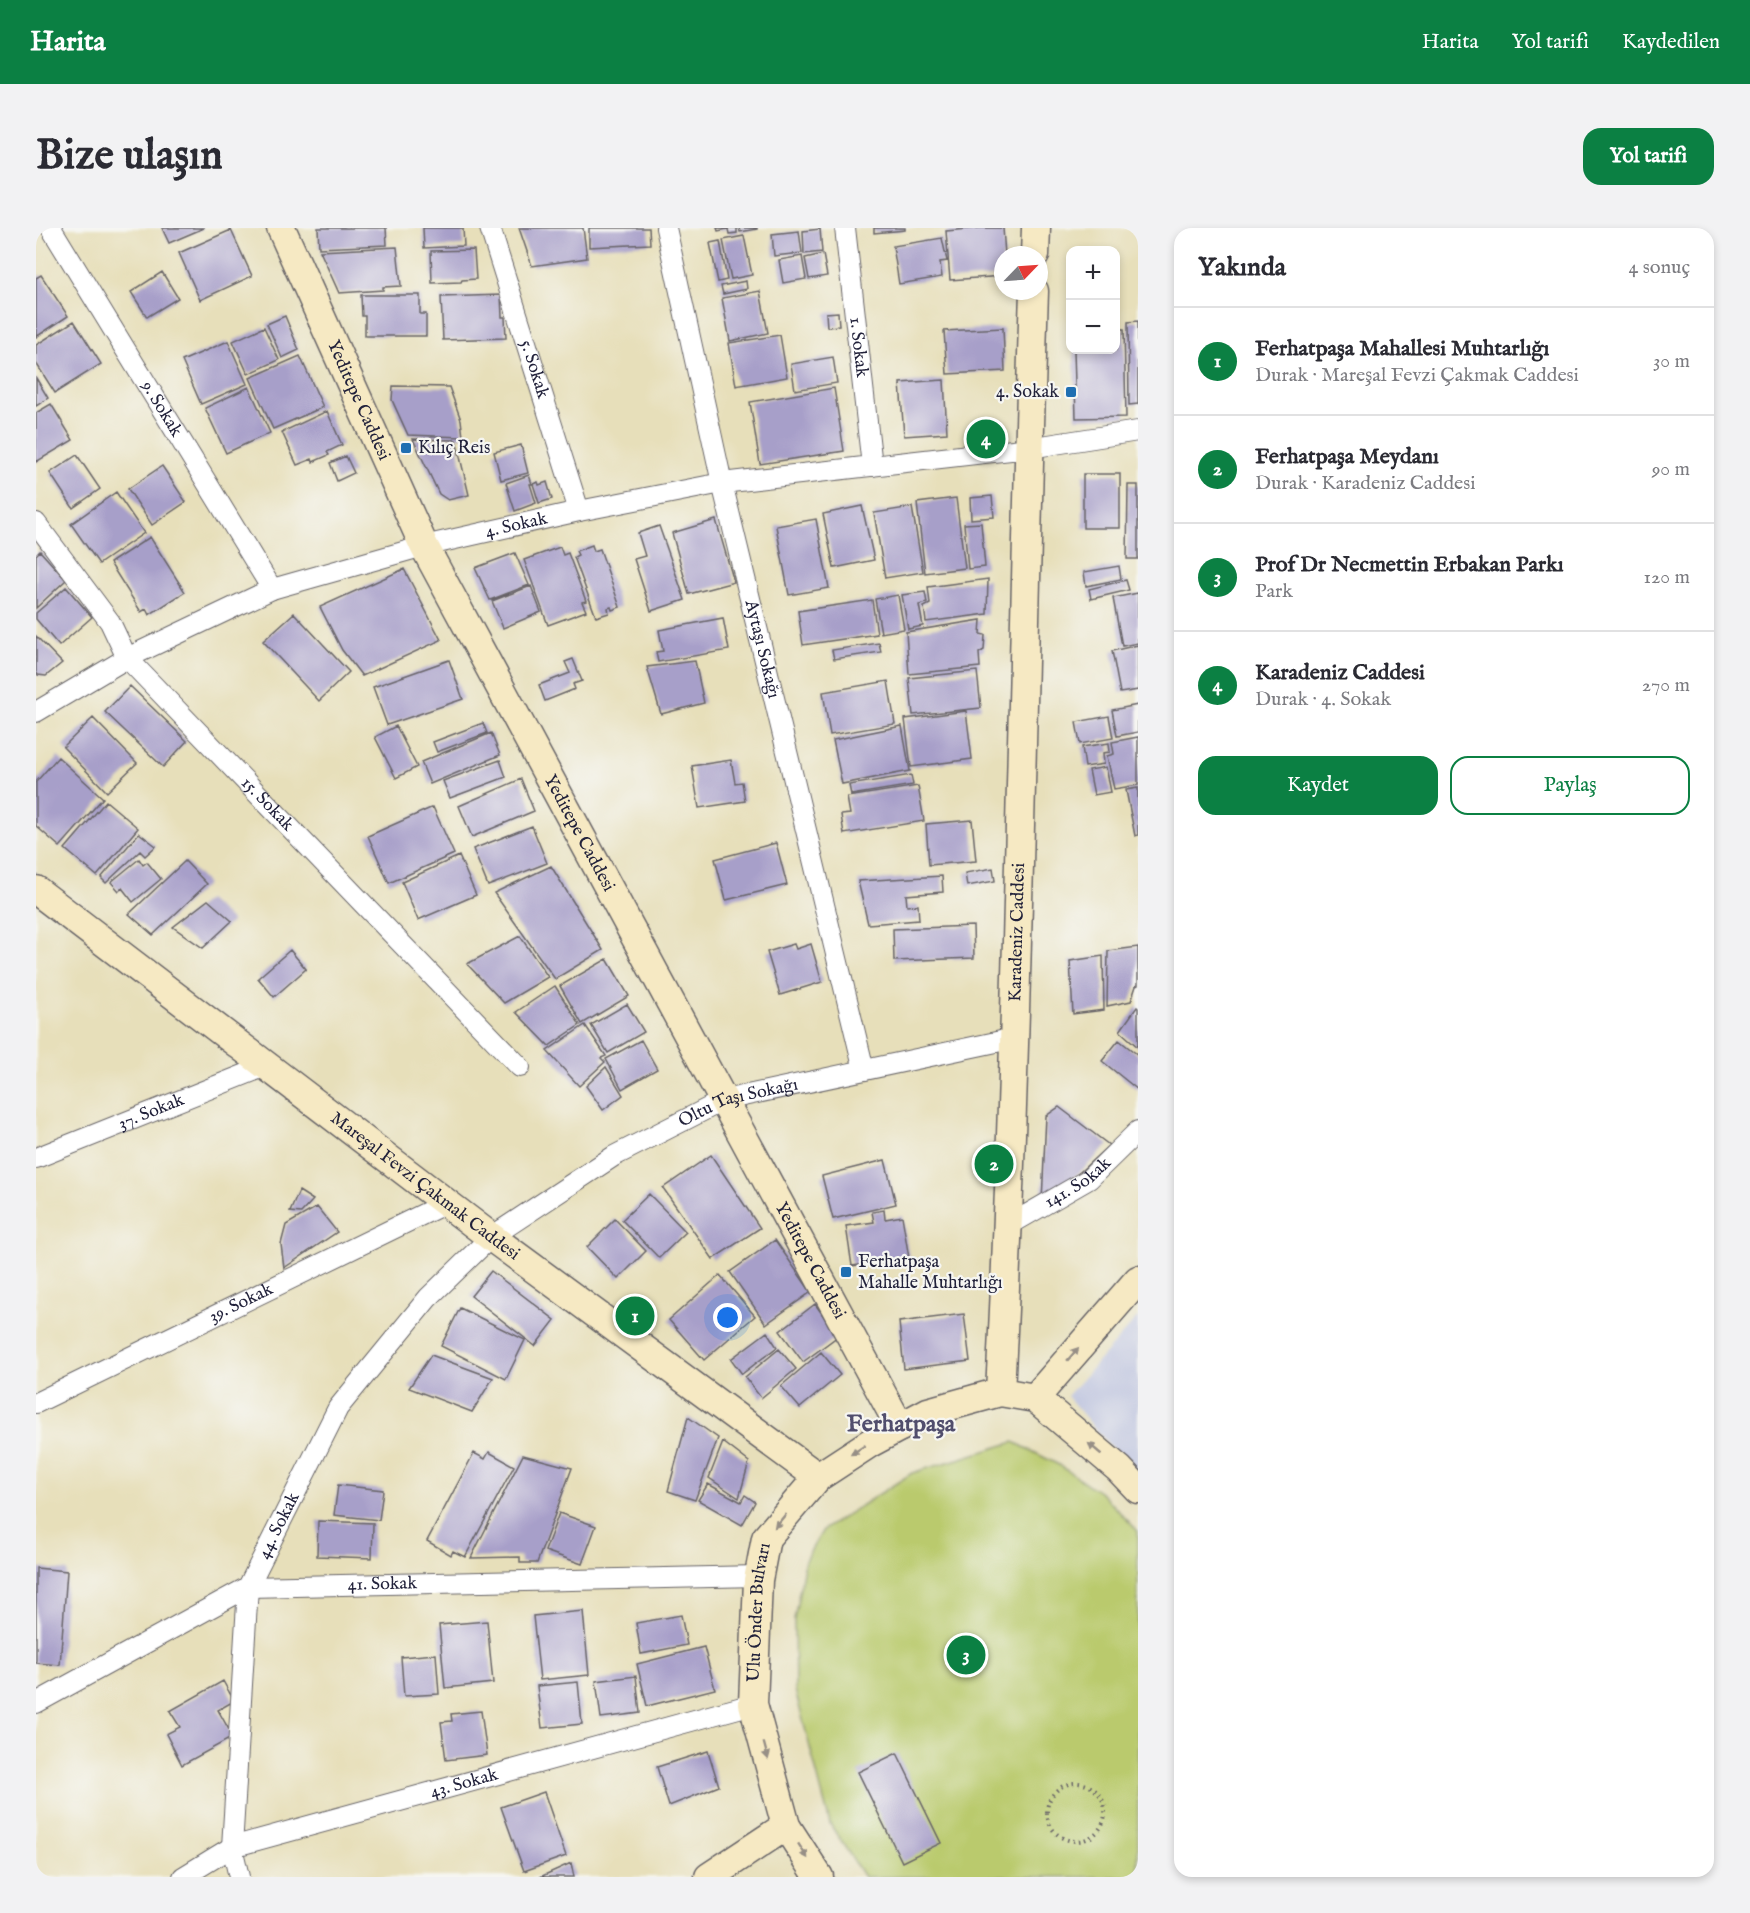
<!DOCTYPE html>
<html lang="tr">
<head>
<meta charset="utf-8">
<style>
  :root { --surface:#fff; --page:#f2f2f3; --text:#2b2b33; --muted:#7c7c81; --line:#e1e1e2; --accent:#0b8043 }
  body { margin:0; font-family:"IM FELL English",serif; background:var(--page); color:var(--text) }
  .controls { position:absolute; right:18px; top:18px; display:grid; overflow:hidden; border-radius:12px; box-shadow:0 3px 9px #0003 }
  .controls button { width:54px; height:54px; display:grid; place-items:center; padding:0; border:0; border-bottom:2px solid var(--line); background:var(--surface); color:var(--text); font:30px sans-serif }
  .compass { position:absolute; left:958px; top:18px; width:54px; height:54px; border-radius:50%; background:var(--surface); box-shadow:0 3px 9px #0003; rotate:65deg }
  .you { position:absolute; left:692px; top:1090px; width:21px; height:21px; margin:-15px; border:4px solid #fff; border-radius:50%; background:#1a73e8; box-shadow:0 0 0 9px #1a73e833 }
  .badge { display:grid; place-items:center; width:39px; height:39px; border-radius:50%; background:var(--accent); color:#fff; font-size:20px; font-weight:700 }
  .pin { position:absolute; translate:-50% -50%; border:3px solid #fff; box-shadow:0 2px 6px #0006 }
  .list { margin:0; padding:0; list-style:none }
  h2 { display:flex; justify-content:space-between; align-items:center; height:78px; margin:0; padding:0 24px; font-size:26px }
  h2 small { font-size:20px; font-weight:400; color:var(--muted) }
  .list li { display:grid; grid-template-columns:39px 1fr auto; gap:18px; align-items:center; box-sizing:border-box; height:108px; padding:0 24px; border-top:2px solid var(--line) }
  .list b { display:block; font-size:22px; white-space:nowrap }
  .list p { margin:0; font-size:20px; white-space:nowrap; color:var(--muted) }
  .list em { font-size:20px; font-style:normal; color:var(--muted) }
  .actions { display:flex; gap:12px; padding:18px 24px }
  .actions a { flex:1; padding:14px 0; border:2px solid var(--accent); border-radius:18px; text-align:center; font-size:21px; color:var(--accent) }
  .actions .main { background:var(--accent); color:#fff }
  .map { position:relative; flex:none; width:1102px; height:1649px; overflow:hidden; border-radius:18px }
  header { display:flex; align-items:center; gap:36px; box-sizing:border-box; height:84px; padding:0 30px; background:var(--accent); color:#fff }
  header strong { font-size:28px }
  nav { display:flex; gap:33px; margin-inline-start:auto; font-size:21px }
  .intro { display:flex; align-items:center; justify-content:space-between; box-sizing:border-box; height:144px; padding:0 36px }
  h1 { margin:0; font-size:42px }
  .button { padding:15px 27px; border-radius:18px; background:var(--accent); color:#fff; font-size:21px; font-weight:700 }
  main { display:flex; gap:36px; padding:0 36px }
  aside { flex:1; background:var(--surface); border-radius:18px; box-shadow:0 3px 9px #0003 }
  .map>svg:first-child { display:block }
  .industrial { fill:#bdc3de }
  .green { fill:#baca6d; stroke:#6e7654; stroke-width:1.5 }
  .building { fill:#a79fc9 }
  .lines { fill:none; stroke-linecap:round; stroke-linejoin:round }
  .street-casing { stroke:#676467; stroke-width:22 }
  .secondary-casing { stroke:#676467; stroke-width:31 }
  .path { stroke:#676467; stroke-width:4; stroke-dasharray:1.5 4.5; stroke-linecap:butt }
  .street { stroke:#fff; stroke-width:20 }
  .secondary { stroke:#f6e9c3; stroke-width:28 }
  .oneway { fill:#978f86 }
  .poi-dot { fill:#1f6fb2; stroke:#f6f6f2; stroke-width:2 }
  .labels { text-anchor:middle; dominant-baseline:central; stroke-width:4.5; stroke-linejoin:round; paint-order:stroke }
  .street-label { font-size:18px; fill:#22223b; stroke:#f6f6f2 }
  .poi-label { font-size:18px; fill:#22223b; stroke:#f6f6f2; text-anchor:start }
  .district-label { font-size:24px; font-weight:bold; fill:#514e6d; stroke:#f6f6f2 }
</style>
</head>
<body>
<header>
<strong>Harita</strong>
<nav><a>Harita</a><a>Yol tarifi</a><a>Kaydedilen</a></nav>
</header>
<div class="intro"><h1>Bize ulaşın</h1><a class="button">Yol tarifi</a></div>
<main>
<div class="map">
<svg width="1102" height="1649" viewBox="0 0 1102 1649">
  <rect width="100%" height="100%" fill="#f6f6f2"/>
  <filter id="ink" filterUnits="userSpaceOnUse"><feTurbulence type="fractalNoise" baseFrequency=".0167" numOctaves="2"/><feDisplacementMap in="SourceGraphic" scale="12" xChannelSelector="R" yChannelSelector="G"/><feConvolveMatrix kernelMatrix="1 2 1 2 8 2 1 2 1" color-interpolation-filters="sRGB"/></filter>
  <filter id="wash" filterUnits="userSpaceOnUse"><feTurbulence type="fractalNoise" baseFrequency=".008" numOctaves="4" result="noise"/><feDisplacementMap in="SourceGraphic" scale="24" xChannelSelector="R" yChannelSelector="G"/><feGaussianBlur stdDeviation="1.35" result="paint"/><feColorMatrix in="noise" values="0 0 0 0 0 0 0 0 0 0 0 0 0 0 0 0 0 1.4 0 .05"/><feComposite in="paint" operator="in"/></filter>
  <g filter="url(#wash)">
    <rect width="100%" height="100%" fill="#e7dfba"/>
    <path class="industrial" d="M1102 1089V1250L1031 1168Z"/>
    <path class="green" d="M978 1214 1023 1237 1066 1266 1102 1303V1649H828L794 1596 759 1462 758 1392 769 1332 787 1302 876 1245Z"/>
    <g id="blocks">
      <path class="building" d="M126 0H168L133 15Z
        M282 0H350L351 17 283 20Z
        M387 0H427L428 18 388 20Z
        M483 0H547L551 30 496 38Z
        M553 0H613L614 16 553 19Z
        M681 0H701V5L693 6 692 1 682 3Z
        M703 0H721V1L704 4Z
        M838 0H869V2L838 5Z
        M944 0H967L969 27H967V48L914 52 910 3Z
        M784 1 786 24 768 26 767 3Z
        M195 2 216 48 164 72 143 25Z
        M763 3 766 25 738 28 736 6Z
        M708 8 716 47 695 51 687 12Z
        M906 10 911 33 904 34 906 49 863 56 857 18Z
        M684 13 691 52 682 54 674 15Z
        M361 19 365 58 347 59V62L303 65 284 23Z
        M438 22 440 51 426 52 425 54 396 55 395 23Z
        M787 26 791 48 773 51 769 30Z
        M766 28 770 51 747 55 743 32Z
        M126 44 142 70 111 89 95 64Z
        M5 47 32 88 0 109V50Z
        M710 53 711 61 687 66 685 58Z
        M724 63 732 105 694 113 686 70Z
        M325 67H384V86H390V108H329V88H326Z
        M465 67 466 89H469L470 110 407 112 405 69Z
        M802 84 803 98 791 99 790 85Z
        M249 88 263 122 246 130 231 96Z
        M38 93 65 136 19 165 0 135V117Z
        M1102 93V176L1093 177 1092 94Z
        M228 99 243 132 212 146 197 113Z
        M967 100 969 143 911 146 908 103Z
        M1080 101H1088L1090 189 1040 190 1038 122H1080Z
        M744 107 751 149 700 158 693 115Z
        M192 113 211 156 165 176 146 133Z
        M264 128 287 179 237 201 214 150Z
        M797 129 801 155 759 162 755 136Z
        M0 150 12 170 0 178Z
        M908 152 911 205 868 208 864 155Z
        M357 158 413 159 425 192 427 209 372 207 356 172Z
        M213 159 234 205 190 225 169 180Z
        M798 160 808 223 724 236 714 174Z
        M15 176 37 212 0 234V185Z
        M291 183 306 217 291 224 293 227 277 234 276 231 261 237 246 204Z
        M377 211 420 212 433 267 412 272 403 266Z
        M485 217 492 245 465 252 458 224Z
        M41 227 64 261 37 280 14 245Z
        M310 228 318 245 301 253 294 235Z
        M126 238 150 274 116 297 92 261Z
        M1047 246H1084V300H1047Z
        M493 247 496 256H494L500 275 479 283 470 255Z
        M502 254 503 257 511 254 516 271 503 275 497 256Z
        M1092 257H1102V331H1091Z
        M80 264 108 305 63 336 35 296Z
        M956 268 958 289 935 291 934 270Z
        M920 270 929 340 889 345 881 275Z
        M826 278 838 332 798 340 787 286Z
        M876 279 887 344 849 350 838 285Z
        M780 291 793 360 753 367 740 298Z
        M680 292 698 354 653 366 636 305Z
        M945 295 949 339 932 341 928 296Z
        M623 298 649 372 615 383 598 331 609 328 602 305Z
        M114 309 149 364 113 387 110 381 105 384 74 335Z
        M556 317 558 323 564 321 584 379 576 382 575 379 572 380 573 385 560 389 538 329 542 327 540 323Z
        M524 319 527 327 532 325 550 373 546 374 550 383 512 397 488 332Z
        M4 323 30 352 0 380V327Z
        M479 325 493 357 454 372 439 340Z
        M1083 338 1085 351 1050 358 1048 344Z
        M368 341 405 412 326 448 306 422 284 379Z
        M952 351 951 386 890 394 888 379 894 376 892 359Z
        M1090 352 1093 362 1055 371 1053 361Z
        M495 358 505 384 467 400 456 373Z
        M30 359 56 389 23 418 0 391V385Z
        M889 364 891 375 883 377 887 398 872 401 866 367Z
        M1102 365V415L1086 418 1077 370Z
        M862 367 868 401 845 405 839 371Z
        M836 372 841 406 767 417 762 383Z
        M258 385 313 444 283 473 227 413Z
        M687 390 693 422 622 434 620 424 627 423 623 402Z
        M945 392 944 406 949 407 948 422 943 425 944 439 873 446 870 404Z
        M0 408 26 435 10 448 2 447 0 444Z
        M843 415 845 424 798 431 796 422Z
        M1102 417V462L1084 465 1076 423Z
        M537 431 546 453 537 456 539 461 509 473 503 457 534 445 529 434Z
        M413 432 427 471 351 497 337 459Z
        M659 433 668 475 625 486 611 439Z
        M941 443 945 480 877 487 873 450Z
        M852 453 859 496 794 507 787 464Z
        M94 458 151 513 127 539 69 484Z
        M1102 477V504L1081 508 1076 482Z
        M930 483 936 531 875 539 869 491Z
        M1073 488 1077 510 1044 516 1040 494Z
        M57 490 101 535 71 564 27 519Z
        M447 495 451 505 401 524 397 514Z
        M360 498 381 539 360 550 339 509Z
        M866 498 874 543 806 556 797 512Z
        M455 505 464 527 394 556 385 534Z
        M1102 509V557L1078 561 1071 528 1078 526 1076 514Z
        M1073 515 1074 524 1067 525 1068 536 1049 539 1046 519Z
        M22 529 67 570 24 619 0 598V554Z
        M464 532 470 549 414 570 407 553Z
        M695 532 699 555 706 554 709 573 663 580 656 538Z
        M1070 539 1075 564 1058 567 1053 542Z
        M875 547 877 557 815 567 813 557Z
        M485 551 498 583 436 609 423 578Z
        M882 558 888 593 808 606 805 587 814 586 811 569Z
        M1102 560V607L1099 608 1090 562Z
        M70 573 102 600 61 648 29 621Z
        M397 579 418 626 353 655 332 608Z
        M936 592 940 633 893 637 890 596Z
        M496 598 511 635 452 658 437 621Z
        M103 605 120 618 109 628 104 623 70 655 65 650Z
        M740 615 751 657 690 672 679 631Z
        M423 628 440 667 382 692 366 654Z
        M103 631 107 637 111 634 125 651 97 674 86 660 83 663 75 654Z
        M149 633 171 656 117 707 93 686Z
        M515 638 567 722 519 751 458 665Z
        M957 640 959 653 931 658 929 645Z
        M906 648 907 664 870 667 871 678 882 677 883 692 832 696 822 653Z
        M172 672 196 693 167 720 137 699Z
        M937 698 938 730 858 733 857 701Z
        M484 708 512 749 468 775 431 736Z
        M758 716 760 721 775 716 786 754 744 767 731 724Z
        M1102 719V757L1100 758 1095 773 1071 778 1072 723Z
        M254 722 270 741 238 769 222 750Z
        M1067 728 1068 782 1037 786 1034 733Z
        M571 731 593 768 546 796 524 758Z
        M519 758 544 797 513 818 480 784Z
        M591 776 608 804 572 825 555 797Z
        M1101 779 1102 780V819L1084 803Z
        M549 797 570 828 565 830 569 834 543 858 511 823Z
        M605 812 621 841 586 861 570 831Z
        M1083 812 1102 827V862L1066 833Z
        M570 839 587 867 567 882 550 858Z
        M1023 879 1073 917 1018 968 1006 973 1010 888Z
        M675 927 724 1000 677 1031 627 960Z
        M849 932 860 976 797 991 786 948Z
        M263 963 277 972 265 985 254 984Z
        M613 966 650 1004 623 1030 586 992Z
        M281 979 301 1004 248 1040 245 1016 250 997Z
        M848 982 849 991 866 988 873 1030 816 1038 810 998 838 994 836 984Z
        M579 991 610 1023 582 1051 551 1019Z
        M739 1012 775 1064 730 1096 694 1044Z
        M455 1043 519 1092 499 1118 435 1068Z
        M684 1047 719 1088 668 1132 633 1092Z
        M779 1076 802 1108 767 1134 744 1103Z
        M424 1080 489 1112 470 1151 405 1118Z
        M928 1086 934 1133 868 1141 863 1094Z
        M731 1104 741 1119 706 1146 695 1131Z
        M743 1121 760 1141 725 1170 709 1149Z
        M785 1124 804 1147 764 1180 745 1158Z
        M395 1127 457 1150 436 1184 373 1160Z
        M652 1189 682 1210 659 1272 632 1263Z
        M687 1214 713 1234 703 1270 673 1250Z
        M453 1224 478 1238 429 1329 417 1323 415 1327 391 1313 438 1225 449 1231Z
        M487 1227 536 1240 501 1335H484V1329L435 1330Z
        M672 1256 705 1274 709 1267 719 1274 706 1297 662 1272Z
        M302 1257 347 1262 343 1292 298 1287Z
        M523 1285 560 1298 546 1336 509 1323Z
        M282 1293 337 1295 336 1330 281 1328Z
        M0 1340 31 1343 24 1437 0 1435Z
        M547 1383 553 1447 504 1452 497 1388Z
        M645 1387 651 1417 605 1426 600 1395Z
        M451 1393 457 1455 409 1460 403 1397Z
        M668 1419 679 1461 611 1478 601 1436Z
        M400 1426 403 1466 368 1468 365 1429Z
        M600 1448 604 1485 565 1490 560 1453Z
        M187 1453 198 1473 182 1482 197 1509 146 1537 130 1506 144 1499 134 1483Z
        M542 1454 546 1496 506 1500 501 1458Z
        M445 1483 451 1527 410 1532 405 1494 416 1493 415 1486Z
        M672 1523 683 1558 633 1578 621 1539Z
        M861 1525 905 1615 866 1634 822 1544Z
        M508 1564 530 1628 488 1643 465 1579Z
        M535 1635 538 1649H504Z"/>
    </g>
  </g>
  <g filter="url(#ink)">
    <use href="#blocks" fill-opacity="0" stroke="#676467" stroke-width="1.5"/>
    <g class="lines">
      <g class="street-casing">
        <g id="street">
          <path id="s1" d="M15 0 236 361"/>
          <path id="s2" d="M454 0 543 283"/>
          <path id="s3" d="M630 0 686 255 828 842"/>
          <path id="s4" d="M809 0 836 238"/>
          <path id="s5" d="M0 295 74 394 91 430 484 839"/>
          <path id="s6" d="M0 484 91 430 236 361 388 318 543 283 686 255 993 220 1102 203"/>
          <path id="s7" d="M0 930 230 838"/>
          <path id="s8" d="M973 997 1053 951 1102 903"/>
          <path id="s9" d="M0 1175 410 975"/>
          <path id="s10" d="M0 1475 212 1359 723 1348"/>
          <path id="s11" d="M147 1649 196 1619 717 1476"/>
          <path id="s12" d="M203 1649 196 1619 212 1359 302 1180 392 1070 455 1009 578 928 688 872 979 810"/>
        </g>
      </g>
      <g class="secondary-casing">
        <g id="secondary">
          <path id="s13" d="M245 0 388 318 864 1199"/>
          <path d="M999 27 1000 0"/>
          <path id="s14" d="M0 662 455 1009 782 1249"/>
          <path id="s15" d="M964 1164C983 797 986 430 998 63"/>
          <path d="M999 1170 1102 1052"/>
          <path d="M673 1649 750 1598"/>
          <path id="s16" d="M783 1649 750 1598 717 1476 722 1352 730 1310 782 1249 834 1215 892 1184 964 1164 999 1170 1083 1241 1102 1261"/>
        </g>
      </g>
      <path class="path" d="M1011 1584a29 29 0 1 1 58 0a29 29 0 1 1-58 0Z"/>
      <use href="#street" class="street"/>
      <use href="#secondary" class="secondary"/>
    </g>
    <defs><path id="oneway-solid" d="M-6-.8H1V-3.2L6.5 0L1 3.2V.8H-6Z" transform="scale(1.5)"/></defs>
    <g class="oneway">
      <use href="#oneway-solid" transform="translate(1037 1126) rotate(-49)"/>
      <use href="#oneway-solid" transform="translate(1059 1221) rotate(-140)"/>
      <use href="#oneway-solid" transform="translate(822 1222) rotate(147)"/>
      <use href="#oneway-solid" transform="translate(744 1293) rotate(130)"/>
      <use href="#oneway-solid" transform="translate(730 1523) rotate(75)"/>
      <use href="#oneway-solid" transform="translate(767 1623) rotate(57)"/>
    </g>
  </g>
  <g class="poi-dot">
    <rect x="1029" y="158" width="12" height="12" rx="3"/>
    <rect x="364" y="214" width="12" height="12" rx="3"/>
    <rect x="804" y="1038" width="12" height="12" rx="3"/>
  </g>
  <g class="labels">
    <g class="street-label">
      <text stroke="none"><textPath href="#s4" startOffset="120">1. Sokak</textPath></text>
      <text stroke="none"><textPath href="#s2" startOffset="148">5. Sokak</textPath></text>
      <text stroke="none"><textPath href="#s13" startOffset="189">Yeditepe Caddesi</textPath></text>
      <text stroke="none"><textPath href="#s1" startOffset="212">9. Sokak</textPath></text>
      <text stroke="none"><textPath href="#s6" startOffset="519">4. Sokak</textPath></text>
      <text stroke="none"><textPath href="#s3" startOffset="432">Aytaşı Sokağı</textPath></text>
      <text stroke="none"><textPath href="#s5" startOffset="366">15. Sokak</textPath></text>
      <text stroke="none"><textPath href="#s13" startOffset="675">Yeditepe Caddesi</textPath></text>
      <text stroke="none"><textPath href="#s15" startOffset="460">Karadeniz Caddesi</textPath></text>
      <text stroke="none"><textPath href="#s12" startOffset="1005">Oltu Taşı Sokağı</textPath></text>
      <text stroke="none"><textPath href="#s7" startOffset="124">37. Sokak</textPath></text>
      <text stroke="none"><textPath href="#s8" startOffset="81">141. Sokak</textPath></text>
      <text stroke="none"><textPath href="#s14" startOffset="489">Mareşal Fevzi Çakmak Caddesi</textPath></text>
      <text stroke="none"><textPath href="#s13" startOffset="1161">Yeditepe Caddesi</textPath></text>
      <text stroke="none"><textPath href="#s9" startOffset="228">39. Sokak</textPath></text>
      <text stroke="none"><textPath href="#s12" startOffset="360">44. Sokak</textPath></text>
      <text stroke="none"><textPath href="#s10" startOffset="376">41. Sokak</textPath></text>
      <text stroke="none"><textPath href="#s16" startOffset="279">Ulu Önder Bulvarı</textPath></text>
      <text stroke="none"><textPath href="#s11" startOffset="298">43. Sokak</textPath></text>
    </g>
    <g class="poi-label">
      <text x="1023" y="164" text-anchor="end">4. Sokak</text>
      <text x="382" y="220">Kılıç Reis</text>
      <text x="822" y="1034">Ferhatpaşa<tspan x="822" dy="21">Mahalle Muhtarlığı</tspan></text>
    </g>
    <g class="district-label">
      <text x="865" y="1196">Ferhatpaşa</text>
    </g>
  </g>
</svg>
<div class="controls">
<button>+</button>
<button>−</button>
</div>
<svg class="compass" viewBox="-18 -18 36 36"><path d="M0-13l5 13h-10z" fill="#e53935"/><path d="M0 13l5-13h-10z" fill="#7c7c81"/></svg>
<div class="you"></div>
<div class="pin badge" style="left:599px;top:1088px">1</div>
<div class="pin badge" style="left:958px;top:936px">2</div>
<div class="pin badge" style="left:930px;top:1427px">3</div>
<div class="pin badge" style="left:950px;top:211px">4</div>
</div>
<aside>
<h2>Yakında<small>4 sonuç</small></h2>
<ul class="list">
<li><span class="badge">1</span><div><b>Ferhatpaşa Mahallesi Muhtarlığı</b><p>Durak · Mareşal Fevzi Çakmak Caddesi</p></div><em>30 m</em></li>
<li><span class="badge">2</span><div><b>Ferhatpaşa Meydanı</b><p>Durak · Karadeniz Caddesi</p></div><em>90 m</em></li>
<li><span class="badge">3</span><div><b>Prof Dr Necmettin Erbakan Parkı</b><p>Park</p></div><em>120 m</em></li>
<li><span class="badge">4</span><div><b>Karadeniz Caddesi</b><p>Durak · 4. Sokak</p></div><em>270 m</em></li>
</ul>
<div class="actions"><a class="main">Kaydet</a><a>Paylaş</a></div>
</aside>
</main>
</body>
</html>
